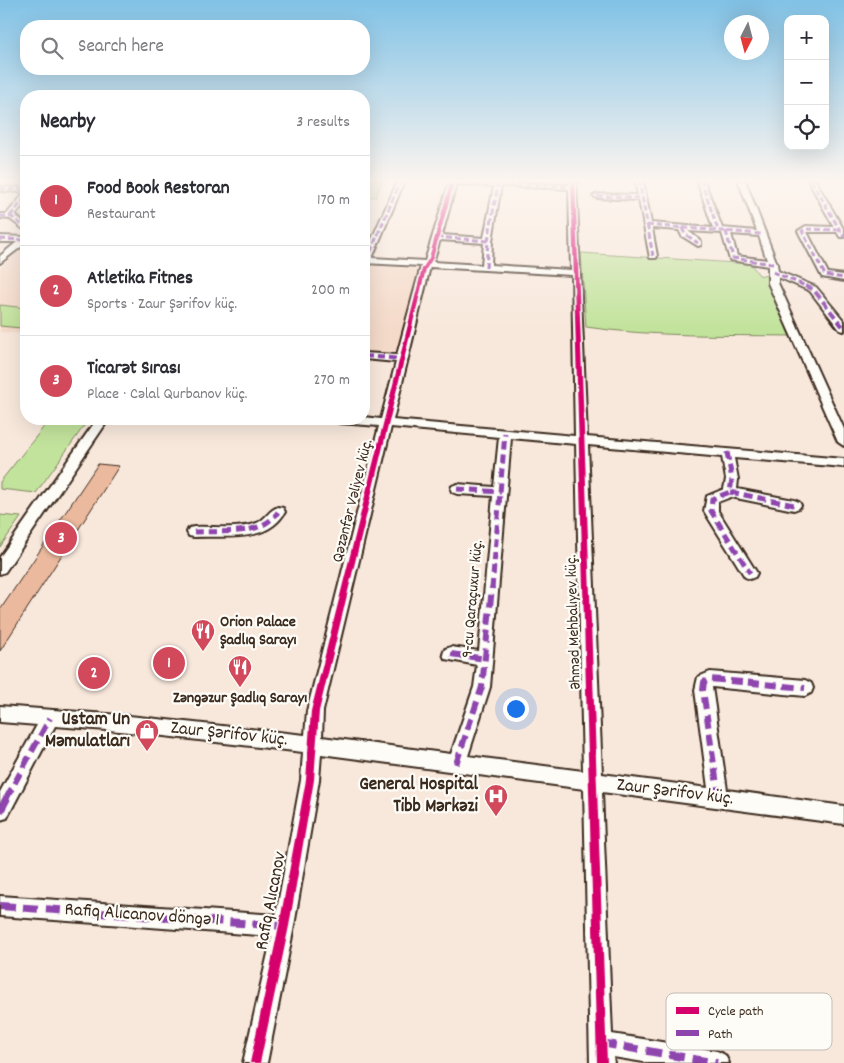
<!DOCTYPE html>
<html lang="en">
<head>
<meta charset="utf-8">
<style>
  :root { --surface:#fff; --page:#f7f7f7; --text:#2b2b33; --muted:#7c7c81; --line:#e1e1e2; --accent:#d1495b }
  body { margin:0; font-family:Dekko,sans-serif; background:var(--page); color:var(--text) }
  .controls { position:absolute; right:15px; top:15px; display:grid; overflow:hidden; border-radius:10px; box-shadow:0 5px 20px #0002 }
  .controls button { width:45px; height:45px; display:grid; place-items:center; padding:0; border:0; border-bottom:1px solid var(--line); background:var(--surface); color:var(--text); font:25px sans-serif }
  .compass { position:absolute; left:724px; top:15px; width:45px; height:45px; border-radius:50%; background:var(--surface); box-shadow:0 5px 20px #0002; rotate:186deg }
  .you { position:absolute; left:515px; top:708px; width:18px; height:18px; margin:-12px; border:4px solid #fff; border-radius:50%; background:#1a73e8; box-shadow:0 0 0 8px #1a73e833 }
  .badge { display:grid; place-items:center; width:32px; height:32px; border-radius:50%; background:var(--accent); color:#fff; font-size:16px; font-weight:700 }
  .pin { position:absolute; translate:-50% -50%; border:2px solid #fff; box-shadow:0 1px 5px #0006 }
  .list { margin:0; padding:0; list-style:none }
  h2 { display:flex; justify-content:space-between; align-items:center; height:65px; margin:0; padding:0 20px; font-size:21px }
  h2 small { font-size:16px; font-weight:400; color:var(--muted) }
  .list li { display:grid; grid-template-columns:32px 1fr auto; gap:15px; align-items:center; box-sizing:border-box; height:90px; padding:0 20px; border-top:1px solid var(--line) }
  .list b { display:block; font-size:19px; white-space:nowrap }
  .list p { margin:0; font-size:16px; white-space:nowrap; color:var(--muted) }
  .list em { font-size:16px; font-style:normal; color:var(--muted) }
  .icon { flex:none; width:28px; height:28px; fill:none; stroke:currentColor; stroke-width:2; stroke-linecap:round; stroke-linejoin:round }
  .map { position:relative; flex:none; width:844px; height:1063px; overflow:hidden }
  .search { position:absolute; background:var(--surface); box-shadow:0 5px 20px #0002; left:20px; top:20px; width:350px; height:55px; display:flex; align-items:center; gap:12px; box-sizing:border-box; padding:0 18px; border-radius:20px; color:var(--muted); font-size:19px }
  .panel { position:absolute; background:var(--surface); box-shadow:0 5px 20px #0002; left:20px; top:90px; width:350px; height:335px; border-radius:20px }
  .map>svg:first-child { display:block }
  .built { fill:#f4dac9 }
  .green { fill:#c2e39c; stroke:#7e865d }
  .building { fill:#ebb99d; stroke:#3b2a1e }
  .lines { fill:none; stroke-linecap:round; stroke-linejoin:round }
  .minor-casing { stroke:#3b2a1e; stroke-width:4 }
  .minor { fill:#fdfcf7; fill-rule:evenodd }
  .quiet-far4 { stroke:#8e44ad; stroke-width:3; stroke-dasharray:6 3; stroke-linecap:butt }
  .quiet-far3 { stroke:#8e44ad; stroke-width:4; stroke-dasharray:8 4; stroke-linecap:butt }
  .quiet-far2 { stroke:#8e44ad; stroke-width:5; stroke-dasharray:9 5; stroke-linecap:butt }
  .quiet-far1 { stroke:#8e44ad; stroke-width:6; stroke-dasharray:12 6; stroke-linecap:butt }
  .quiet { stroke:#8e44ad; stroke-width:8; stroke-dasharray:15 8; stroke-linecap:butt }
  .cycleway-casing { stroke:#fdfcf7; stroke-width:3 }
  .cycleway { fill:#d6006c; fill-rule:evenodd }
  .labels { text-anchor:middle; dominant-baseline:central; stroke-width:4.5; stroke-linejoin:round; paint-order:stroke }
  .street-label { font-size:16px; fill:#3b2a1e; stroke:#fdfcf7 }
  .poi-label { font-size:16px; font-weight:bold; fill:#3b2a1e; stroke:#fdfcf7; text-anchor:start }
  .near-poi-label { font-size:19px; font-weight:bold; fill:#3b2a1e; stroke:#fdfcf7; text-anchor:end }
  .near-street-label { font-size:19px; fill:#3b2a1e; stroke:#fdfcf7 }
  .key { fill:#fdfcf7; stroke:#c3bdb6; stroke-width:1 }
  .key-label { font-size:14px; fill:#3b2a1e }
</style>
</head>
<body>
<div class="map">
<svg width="844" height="1063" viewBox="0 0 844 1063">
  <rect width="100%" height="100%" fill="#f8e8dc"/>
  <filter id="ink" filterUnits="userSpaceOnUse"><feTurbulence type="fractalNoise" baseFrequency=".02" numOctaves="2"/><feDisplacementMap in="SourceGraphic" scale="10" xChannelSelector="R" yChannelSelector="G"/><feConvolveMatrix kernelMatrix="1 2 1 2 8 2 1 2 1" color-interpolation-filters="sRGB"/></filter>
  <g filter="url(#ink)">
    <path class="built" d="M17 252 26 253V334L0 332V268Z
      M364 265 420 269 397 355 364 352Z"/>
    <path class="green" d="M364 180H383L376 197 364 196Z
      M581 253 751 264 759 275 767 276 792 336C724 335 653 337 586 327Z
      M0 305 26 308V323L21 328 0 326Z
      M50 419H89L36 493 0 489V482Z
      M0 515 21 517 0 547Z"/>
    <path class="building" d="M98 464 119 466 0 651V610Z"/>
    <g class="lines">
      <g class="minor-casing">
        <path id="minor" d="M398 180H405L372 258 425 261 450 180 569 185 570 180H576L587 437 844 459V467L734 458 738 479 737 489 794 500 799 502 801 505 799 508 794 510 731 497 718 502V511L757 573 755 577 750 579 745 577 704 511 707 496 724 489 726 479 722 457 588 445 602 774 708 788 695 690 698 677 710 672 805 680 811 683 813 688 811 693 805 696 712 687 727 790 844 806V824L602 792 612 1034 717 1051 725 1055 729 1063H650L613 1057 614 1063H590L584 789 321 754 319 780 294 926 267 1063H243L272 936 0 916V896L276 915 301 780 303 752 120 731 55 726 7 818 0 820V792L37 725 0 722V706L120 715 305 735 307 711 379 426 339 423 333 419 364 417 381 419 396 362 364 359V353L397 355 421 266 364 263V257ZM456 184 494 186 484 238 442 235ZM501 186 569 189 571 270 491 265 492 241ZM440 240 484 243 482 265 433 262ZM430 267 572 275 575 436 393 420ZM391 427 499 437 494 487 457 484 452 486 451 489 452 492 457 494 493 496 479 651 451 647 445 649 443 654 445 659 477 665 474 687 451 754 322 737 323 711ZM511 438 576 444 583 771 468 756 490 687Z
          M635 180H643L651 223 713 228 697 180H704L722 228 757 231 738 180H745L777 264 778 271 816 287 844 321V331L840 330 810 291 778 277V283L844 429V446L838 442 768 283V266L730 260 722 233 688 231 701 241V245L698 246 682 236 679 230 652 228 657 256 656 258H650L639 200 597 198 593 196 597 194 638 195ZM731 234 759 236 767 260 737 256Z
          M808 180H815L844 230V237H840L837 232H807L828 273 844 275V281L822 277 798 231 806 226 834 227Z
          M0 187 26 188V192L0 191Z
          M23 195H26V202L15 215 26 224V231L10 219 0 218V214H7Z
          M0 236 26 237V243L0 263V256L17 242H0Z
          M97 419H109L5 572 0 574V557Z
          M278 507 283 508 285 512C267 544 225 535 194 537L189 536 187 532 189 528 194 527C214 526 238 530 257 523 266 519 269 510 278 507Z"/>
      </g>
      <use href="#minor" class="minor"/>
      <path class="quiet-far4" d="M639 180 653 256
        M701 180 718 230
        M811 180 844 237
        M453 182 573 187
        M0 189 26 190
        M597 196 643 198
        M0 216 12 217 26 228
        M10 216 26 197
        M647 225 761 234
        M682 228 685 234 698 243
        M840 230 806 229 802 231 825 275 844 278
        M726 231 733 258 773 264
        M437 237 488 241
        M0 239 25 240 26 237
        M367 260 401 180
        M486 268 488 241 498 184
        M773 272 808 287"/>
      <path class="quiet-far3" d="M805 286 813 289 844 328
        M364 356 403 359"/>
      <path class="quiet-far2" d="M727 452 732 479 730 492 712 499 711 511 750 573
        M457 489 501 492
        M730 492 794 505
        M194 532C223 530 259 538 278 512
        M492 589 505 433"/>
      <path class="quiet-far1" d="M451 654 486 659
        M456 764 482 687 492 587
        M719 798 703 690 704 682 710 679 805 688
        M6 799 50 718"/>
      <path class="quiet" d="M0 811 7 798
        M0 906 284 926
        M601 1043 717 1063"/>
      <g class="cycleway-casing">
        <path id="cycleway" d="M451 180H455L433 258 426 269 319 711 314 780 289 926 260 1063H250L279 926 306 780 311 711 422 269 429 258Z
          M571 180H575L607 1063H597Z"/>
      </g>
      <use href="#cycleway" class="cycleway"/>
    </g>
  </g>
  <linearGradient id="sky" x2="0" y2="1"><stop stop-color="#81c2e6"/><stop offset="0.55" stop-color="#fcf5ef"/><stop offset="1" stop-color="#fcf5ef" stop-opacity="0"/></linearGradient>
  <rect width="844" height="328" fill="url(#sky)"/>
  <defs>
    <g id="restaurant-pin" transform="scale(1.25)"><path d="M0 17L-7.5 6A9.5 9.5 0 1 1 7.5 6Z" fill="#d1495b" stroke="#fdfcf7"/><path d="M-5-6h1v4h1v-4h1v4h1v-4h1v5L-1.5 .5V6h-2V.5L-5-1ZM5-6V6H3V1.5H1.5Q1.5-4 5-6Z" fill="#fff"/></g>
    <g id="shop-pin" transform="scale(1.25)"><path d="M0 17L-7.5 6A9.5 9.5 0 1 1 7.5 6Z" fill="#d1495b" stroke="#fdfcf7"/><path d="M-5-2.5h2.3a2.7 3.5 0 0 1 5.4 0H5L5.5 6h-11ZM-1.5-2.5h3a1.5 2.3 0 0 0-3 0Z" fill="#fff"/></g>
    <g id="hospital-pin" transform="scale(1.25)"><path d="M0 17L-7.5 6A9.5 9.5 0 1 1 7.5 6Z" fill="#d1495b" stroke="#fdfcf7"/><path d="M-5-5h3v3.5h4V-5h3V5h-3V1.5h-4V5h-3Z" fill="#fff"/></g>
  </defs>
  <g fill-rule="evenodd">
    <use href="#restaurant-pin" x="203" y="631"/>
    <use href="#restaurant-pin" x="240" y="667"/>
    <use href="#shop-pin" x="147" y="731"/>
    <use href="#hospital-pin" x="496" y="796"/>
  </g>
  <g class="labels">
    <g class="street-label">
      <text transform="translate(353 501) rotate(-76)">Qəzənfər Vəliyev küç.</text>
      <text transform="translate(473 599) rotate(-85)">9-cu Qaraçuxur küç.</text>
      <text transform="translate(574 622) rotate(-92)">Əhməd Mehbalıyev küç.</text>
    </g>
    <g class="poi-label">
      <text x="220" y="622">Orion Palace<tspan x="220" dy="18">Şadlıq Sarayı</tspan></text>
      <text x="240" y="698" text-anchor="middle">Zəngəzur Şadlıq Sarayı</text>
    </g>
    <g class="near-poi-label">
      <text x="130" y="720">Ustam Un<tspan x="130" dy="22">Məmulatları</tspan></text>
      <text x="478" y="785">General Hospital<tspan x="478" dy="22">Tibb Mərkəzi</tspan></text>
    </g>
    <g class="near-street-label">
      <text transform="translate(229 735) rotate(6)">Zaur Şərifov küç.</text>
      <text transform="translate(675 793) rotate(7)">Zaur Şərifov küç.</text>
      <text transform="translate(272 901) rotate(-79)">Rafiq Alıcanov</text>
      <text transform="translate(142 916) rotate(4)">Rafiq Alıcanov döngə 1</text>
    </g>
  </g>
  <rect x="666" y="993" width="166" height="57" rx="8" class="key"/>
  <rect x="676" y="1007" width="23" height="7" fill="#d6006c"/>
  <rect x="676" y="1030" width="23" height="6" fill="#8e44ad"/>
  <g class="key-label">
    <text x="708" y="1015">Cycle path</text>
    <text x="708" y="1038">Path</text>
  </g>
</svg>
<div class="controls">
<button>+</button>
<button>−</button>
<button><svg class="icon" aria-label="locate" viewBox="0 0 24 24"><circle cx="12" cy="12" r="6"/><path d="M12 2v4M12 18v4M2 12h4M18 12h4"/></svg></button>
</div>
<svg class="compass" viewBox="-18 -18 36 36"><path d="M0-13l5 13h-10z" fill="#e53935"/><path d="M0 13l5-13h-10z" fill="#7c7c81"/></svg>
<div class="you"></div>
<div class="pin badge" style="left:169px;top:663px">1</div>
<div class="pin badge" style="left:94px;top:673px">2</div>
<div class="pin badge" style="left:61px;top:538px">3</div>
<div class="search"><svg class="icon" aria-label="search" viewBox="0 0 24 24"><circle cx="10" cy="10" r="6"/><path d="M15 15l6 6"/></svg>Search here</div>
<section class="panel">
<h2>Nearby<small>3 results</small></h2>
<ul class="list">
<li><span class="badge">1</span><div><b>Food Book Restoran</b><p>Restaurant</p></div><em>170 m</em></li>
<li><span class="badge">2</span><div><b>Atletika Fitnes</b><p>Sports · Zaur Şərifov küç.</p></div><em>200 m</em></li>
<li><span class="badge">3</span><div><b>Ticarət Sırası</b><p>Place · Cəlal Qurbanov küç.</p></div><em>270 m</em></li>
</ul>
</section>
</div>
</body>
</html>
